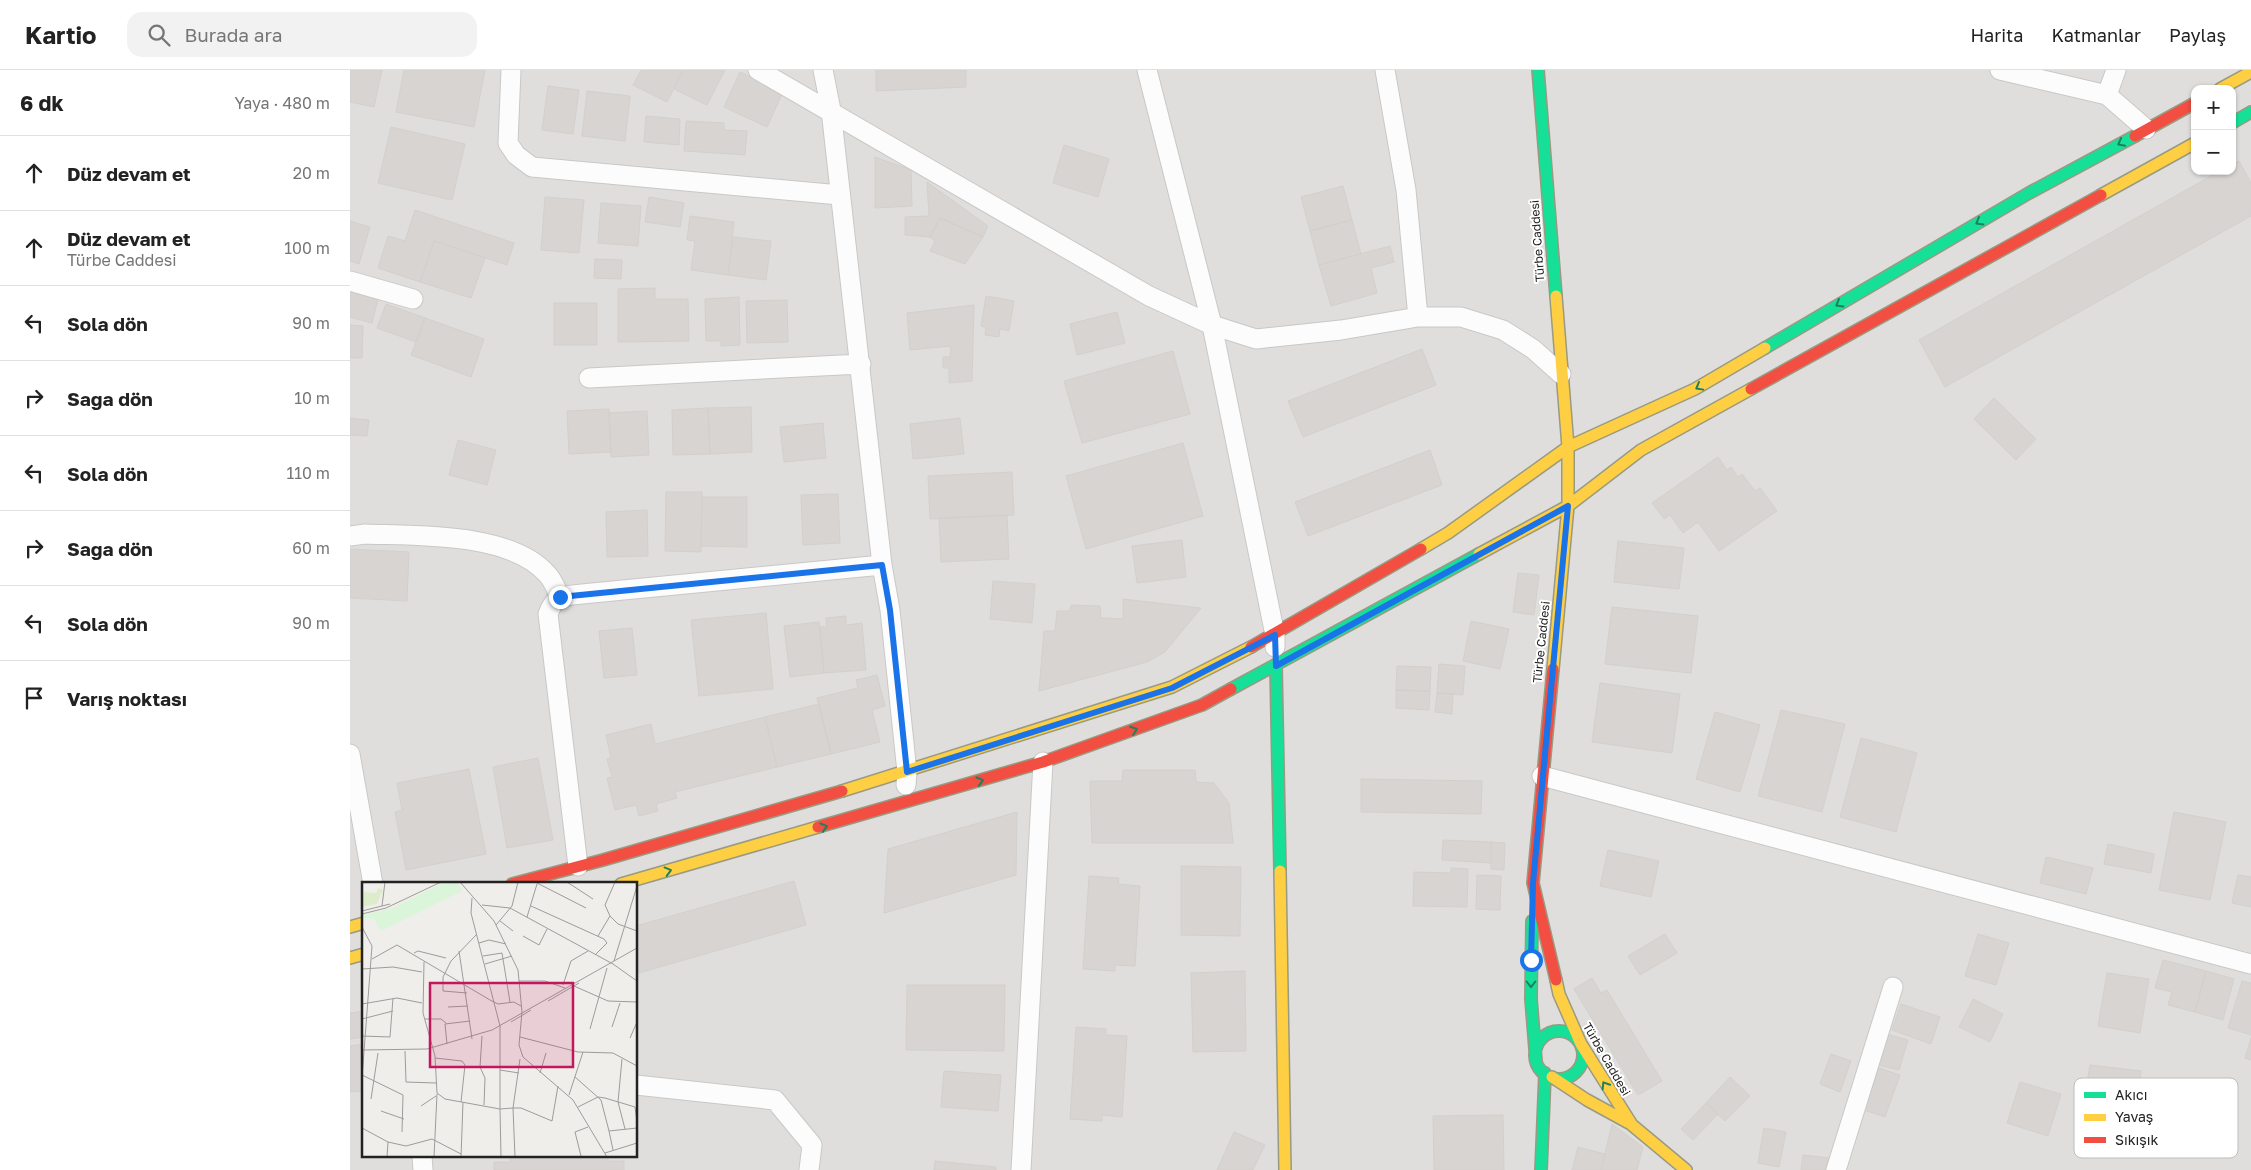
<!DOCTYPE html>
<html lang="tr">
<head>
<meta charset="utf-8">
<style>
  :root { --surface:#fff; --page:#f2f2f2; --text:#222; --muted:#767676; --line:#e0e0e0 }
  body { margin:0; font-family:"Golos Text",sans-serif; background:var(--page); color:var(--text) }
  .controls { position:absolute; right:15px; top:15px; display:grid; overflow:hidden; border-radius:10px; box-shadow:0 1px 4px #0004 }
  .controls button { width:45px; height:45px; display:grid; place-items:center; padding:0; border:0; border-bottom:1px solid var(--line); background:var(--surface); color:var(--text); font:25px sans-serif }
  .stop { position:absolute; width:15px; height:15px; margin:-11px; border:4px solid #1a73e8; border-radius:50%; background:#fff }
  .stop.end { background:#1a73e8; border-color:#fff; box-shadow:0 1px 5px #0008 }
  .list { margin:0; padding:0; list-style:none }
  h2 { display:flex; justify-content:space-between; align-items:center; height:65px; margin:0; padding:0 20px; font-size:21px }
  h2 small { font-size:16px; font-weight:400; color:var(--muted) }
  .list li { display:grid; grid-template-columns:32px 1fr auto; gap:15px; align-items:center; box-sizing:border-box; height:75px; padding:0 20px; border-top:1px solid var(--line) }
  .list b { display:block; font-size:19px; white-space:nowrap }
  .list p { margin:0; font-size:16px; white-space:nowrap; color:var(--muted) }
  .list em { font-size:16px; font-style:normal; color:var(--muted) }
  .icon { flex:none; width:28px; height:28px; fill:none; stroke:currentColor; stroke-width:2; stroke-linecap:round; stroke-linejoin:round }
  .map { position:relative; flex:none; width:1901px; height:1100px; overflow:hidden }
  header { display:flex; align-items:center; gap:30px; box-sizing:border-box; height:70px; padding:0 25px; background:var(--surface); border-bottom:1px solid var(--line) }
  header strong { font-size:24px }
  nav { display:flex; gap:28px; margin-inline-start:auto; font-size:18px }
  .search { width:350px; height:45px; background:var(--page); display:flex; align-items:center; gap:12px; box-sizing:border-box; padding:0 18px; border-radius:15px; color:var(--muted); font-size:19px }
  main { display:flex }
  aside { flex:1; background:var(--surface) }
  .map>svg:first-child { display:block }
  .residential { fill:#dfdedc; fill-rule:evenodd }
  .building { fill:#d7d4d2; stroke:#d3d0cc }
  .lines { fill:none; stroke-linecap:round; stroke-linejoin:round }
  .street-casing { stroke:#c9c8c7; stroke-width:21 }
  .fast-casing { stroke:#999a82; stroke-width:14 }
  .slow-casing { stroke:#999a82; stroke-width:14 }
  .jam-casing { stroke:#999a82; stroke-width:14 }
  .street { stroke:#fdfcfc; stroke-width:19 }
  .fast { stroke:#16e098; stroke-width:11 }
  .slow { stroke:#ffcf43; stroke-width:11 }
  .jam { stroke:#f24e42; stroke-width:11 }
  .oneway { stroke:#1c815d }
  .route { stroke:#1a73e8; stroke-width:6 }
  .labels { text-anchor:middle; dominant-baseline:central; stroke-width:4; stroke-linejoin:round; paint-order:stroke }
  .street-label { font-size:12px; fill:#222; stroke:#fff }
  .inset-road { fill:none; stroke:#9e9c9b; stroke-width:1 }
  .view { fill:#c2185b; fill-opacity:0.15; stroke:#c2185b; stroke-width:2.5 }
  .inset-edge { fill:none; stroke:#222; stroke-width:2.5 }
  .key { fill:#fff; stroke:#bdbdbd; stroke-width:1 }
  .key-label { font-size:14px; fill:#222 }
</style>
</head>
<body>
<header>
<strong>Kartio</strong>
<div class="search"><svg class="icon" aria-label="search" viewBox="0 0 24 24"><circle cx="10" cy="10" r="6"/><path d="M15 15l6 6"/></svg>Burada ara</div>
<nav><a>Harita</a><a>Katmanlar</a><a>Paylaş</a></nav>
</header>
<main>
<aside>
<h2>6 dk<small>Yaya · 480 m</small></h2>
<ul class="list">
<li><svg class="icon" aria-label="ahead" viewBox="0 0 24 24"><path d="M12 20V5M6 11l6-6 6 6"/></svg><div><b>Düz devam et</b></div><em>20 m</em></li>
<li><svg class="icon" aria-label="ahead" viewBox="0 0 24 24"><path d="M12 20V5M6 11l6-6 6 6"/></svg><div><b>Düz devam et</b><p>Türbe Caddesi</p></div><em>100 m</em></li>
<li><svg class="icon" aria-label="left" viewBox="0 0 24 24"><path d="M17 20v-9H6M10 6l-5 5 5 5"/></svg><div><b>Sola dön</b></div><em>90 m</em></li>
<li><svg class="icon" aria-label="right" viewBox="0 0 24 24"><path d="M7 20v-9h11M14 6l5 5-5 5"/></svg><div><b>Sağa dön</b></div><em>10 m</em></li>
<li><svg class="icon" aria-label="left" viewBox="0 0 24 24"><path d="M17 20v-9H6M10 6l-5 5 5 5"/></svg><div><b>Sola dön</b></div><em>110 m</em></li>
<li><svg class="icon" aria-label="right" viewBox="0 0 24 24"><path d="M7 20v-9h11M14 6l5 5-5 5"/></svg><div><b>Sağa dön</b></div><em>60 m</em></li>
<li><svg class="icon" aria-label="left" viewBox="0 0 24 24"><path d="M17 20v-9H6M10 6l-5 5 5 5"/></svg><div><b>Sola dön</b></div><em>90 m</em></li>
<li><svg class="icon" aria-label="arrive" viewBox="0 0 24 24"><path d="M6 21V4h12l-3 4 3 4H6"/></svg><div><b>Varış noktası</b></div></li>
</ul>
</aside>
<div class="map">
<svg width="1901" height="1100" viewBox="0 0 1901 1100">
  <rect width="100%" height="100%" fill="#f0eeeb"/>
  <path class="residential" d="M0 0H1901V1100H0ZM1845 19H1882V101H1845ZM14 814H286V1086H14Z"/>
  <path class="building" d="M0 0H32L24 37 0 32Z
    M54 0H135L124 57 46 42Z
    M291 0H333L317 32 283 15Z
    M333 0H375L357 35 324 19Z
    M526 0H616V17L526 21Z
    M390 2 433 22 417 57 374 37Z
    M198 16 229 20 223 64 192 60Z
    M237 21 280 26 275 71 232 66Z
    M296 46 330 49 329 75 294 72Z
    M336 51 374 53V60L397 61 395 85 334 81Z
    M41 57 115 74 102 130 28 113Z
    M714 75 759 89 748 127 703 113Z
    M525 87 561 100 562 136 525 138Z
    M1889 91 1901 113V146L1595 317 1569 270 1870 101H1882V95Z
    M577 112 638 156 633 167 590 148 580 167 555 165V147L579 146Z
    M993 116 1002 150 960 161 951 127Z
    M195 127 234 130 229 183 191 180Z
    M299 127 334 133 330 157 295 152Z
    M251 133 291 136 288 176 248 173Z
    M65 140 164 173 157 195 84 171 70 212 28 198 38 166 55 171Z
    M340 146 384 152 378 205 341 200 345 171 337 170Z
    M590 148 633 167 615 194 580 181 585 171 580 167Z
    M1002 150 1011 184 969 195 960 161Z
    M0 151 20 157 9 194 0 191Z
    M383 167 421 171 416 210 378 205Z
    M84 171 135 188 121 228 70 212Z
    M1040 176 1044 192 1021 198 1027 223 981 236 969 195Z
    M245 189 272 190 271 209 244 208Z
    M305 218V229H338L339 271 268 272V219Z
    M0 222 28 229 22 253 0 247Z
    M636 226 664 231 659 261 650 259 649 267 635 265 636 258 631 256Z
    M389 227 390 275 371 276V271H356L355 229Z
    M437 230 438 272 397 273 396 231Z
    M204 233H247V275H204Z
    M36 234 75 248 66 272 27 258Z
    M624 235 622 311 599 313V298H593V287H600L601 276 560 280 557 243Z
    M767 242 775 273 727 285 720 254Z
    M75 248 134 269 121 307 61 285Z
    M0 255 13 256 12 288H0Z
    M1072 279 1086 315 953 367 938 331Z
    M823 281 840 344 732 373 714 311Z
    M1644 328 1686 369 1666 390 1624 349Z
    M401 337 402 382 360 384 358 338Z
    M358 338 360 384 323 385 322 340Z
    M259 339 261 382 219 384 217 341Z
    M297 341 299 385 261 387 259 343Z
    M0 348 19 350 17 366 0 365Z
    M610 348 614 384 563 389 560 354Z
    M473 353 476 388 434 392 430 357Z
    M108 370 146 380 137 415 99 405Z
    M833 373 853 446 736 479 716 406Z
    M1080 380 1092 415 958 466 945 432Z
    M1368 387 1377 400 1381 397 1388 407 1392 404 1405 421 1410 418 1427 441 1369 481 1348 452 1333 463 1320 445 1314 449 1302 433Z
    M662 402 664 445 580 449 578 406Z
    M316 422H352L351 482 315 481Z
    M488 424 490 473 453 475 451 425Z
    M352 427H397V477L351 476Z
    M297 440 298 486 257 487 256 442Z
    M657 445 659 489 591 492 589 448Z
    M832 470 836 507 787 513 782 476Z
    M1268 471 1334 478 1329 519 1264 512Z
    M0 479 59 482 57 531 0 528Z
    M1168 503 1189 505 1184 545 1163 542Z
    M643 511 685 514 682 553 640 549Z
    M773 529 851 538 815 582 797 592 689 621 694 561H705L707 541H720L721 535 750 536 751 548 773 549Z
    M1262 537 1348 546 1341 603 1255 594Z
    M416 543 423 619 349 626 341 550Z
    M496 546V555L512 553 516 600 474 603 470 557H477L476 548Z
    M1121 551 1159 559 1150 599 1113 591Z
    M469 552 474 603 440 607 434 556Z
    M282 558 287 605 254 608 249 561Z
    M1089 594 1115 596 1113 625 1087 623Z
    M1047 596 1081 597 1080 621 1046 620Z
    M527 605 535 636 522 640 530 672 481 684 467 628 508 618 506 610Z
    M1250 613 1330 624 1322 683 1242 672Z
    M1046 620 1080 621 1079 640 1046 638Z
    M1087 623 1103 624 1102 644 1085 642Z
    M469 634 481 684 427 697 415 647Z
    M1431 640 1495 654 1472 742 1408 726Z
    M1365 642 1410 655 1390 722 1346 709Z
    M415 647 427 697 325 722 327 728 306 734 308 741 289 746 286 735 265 740 257 708 262 707 257 689 261 688 256 665 301 654 305 674Z
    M1511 668 1567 683 1546 762 1490 747Z
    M188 688 203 770 157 778 143 697Z
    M119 699 136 784 56 800 45 742 52 740 47 713Z
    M773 700H845L846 712 864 713 879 733 883 773H742L740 711H772Z
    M1011 709 1132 711 1131 744 1011 742Z
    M667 742 666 805 534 843 538 779Z
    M1824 742 1876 752 1860 830 1809 820Z
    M1093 770 1141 772V793L1092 790Z
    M1141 772 1155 773 1154 800 1141 799Z
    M1758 774 1804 784 1801 803 1754 794Z
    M1258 780 1309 791 1301 827 1250 816Z
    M1696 787 1743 798 1736 824 1690 813Z
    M831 796 891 797 890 866 831 865Z
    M1101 798 1118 799 1117 837 1063 836 1064 802 1101 803Z
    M1127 805 1151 806 1150 840 1126 839Z
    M1888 805 1901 807V837L1882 833Z
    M739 806 769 808 768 814 790 816 785 896 765 895V901L733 899Z
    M444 811 456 855 289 903 286 893V856Z
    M1315 864 1327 883 1290 905 1278 886Z
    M1628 864 1659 873 1646 915 1615 906Z
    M1813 890 1856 901 1845 942 1818 935 1822 922 1805 918Z
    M895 901 896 981 843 982 841 903Z
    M1856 901 1884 909 1873 950 1845 942Z
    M1757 903 1799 909 1790 963 1748 956Z
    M1242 908 1251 923 1257 920 1312 1011 1288 1025 1224 919Z
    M1892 911 1901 913V965L1878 958Z
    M557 915H655L654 981 556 980Z
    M1623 929 1653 944 1640 972 1609 957Z
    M1551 934 1590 947 1581 974 1542 960Z
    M14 941V967L0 969V943Z
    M726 957 756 959V965L777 966 772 1047 752 1045V1051L720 1049Z
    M1536 964 1558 970 1549 1000 1528 995Z
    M1901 968V990L1895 988Z
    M14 974V1021L0 1022V976Z
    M1481 984 1501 991 1490 1022 1470 1014Z
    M1740 995 1791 1001 1787 1030 1767 1027 1769 1017 1737 1013Z
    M1529 998 1550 1005 1535 1047 1514 1040Z
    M594 1001 651 1005 648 1041 591 1037Z
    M1380 1007 1400 1026 1375 1051 1356 1033Z
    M1670 1012 1711 1024 1698 1066 1657 1053Z
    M1356 1033 1368 1044 1343 1070 1331 1059Z
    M1153 1045 1154 1100H1084L1083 1046Z
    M1262 1054 1293 1077 1287 1100H1251Z
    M1414 1058 1436 1062 1429 1097 1408 1093Z
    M884 1062 915 1075 903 1100H867Z
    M1228 1077 1255 1084 1251 1100H1222Z
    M1453 1085 1480 1088 1478 1100H1451Z
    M160 1086H258V1091H274V1100H144V1092H160Z
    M585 1091 646 1097V1100H584Z"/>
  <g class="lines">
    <g class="street-casing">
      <path id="street" d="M161 0 158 73 166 85 182 97 490 125
        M408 0 799 226 862 255 906 269 991 260 1068 247H1111L1153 260 1183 279 1211 304
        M473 0 481 40 532 495 540 540 557 702 556 715
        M797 0 862 255 925 565V577
        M1035 0 1056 120 1068 247
        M1650 0 1757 25 1796 59
        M1757 25 1766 0
        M0 211 63 229
        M239 308 511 294
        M0 466 15 464C66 466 160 462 197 504 203 510 206 519 210 527
        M0 684 23 814
        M1192 706 1901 894
        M228 796 198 544C205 525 213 526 232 524L532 495
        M286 1015 425 1030 462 1075 459 1100
        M72 1086 73 1100
        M671 1100 693 692
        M1486 1100 1543 917"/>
    </g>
    <g class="fast-casing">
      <path id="fast" d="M1188 0 1206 226
        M1882 53 1901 42
        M1415 278 1679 123 1785 66
        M926 596 930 801
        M881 619 1129 484
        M1182 851 1181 929 1186 991
        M1185 985a24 24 0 1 1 48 0a24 24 0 1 1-48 0Z
        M1191 1100 1195 1003"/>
    </g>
    <g class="slow-casing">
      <path id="slow" d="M1870 19 1901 2
        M1751 125 1845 73
        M1071 479 1098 463 1218 377 1345 319 1415 278
        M1129 484 1218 436 1291 380 1401 319
        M1203 599 1218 436V377L1206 226
        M492 721 822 617 901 577
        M930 801 935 1100
        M271 814 468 757
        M0 857 14 853
        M0 888 14 884
        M1206 910 1209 924 1231 974 1282 1055 1336 1100
        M1202 1007 1237 1030 1279 1053"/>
    </g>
    <g class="jam-casing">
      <path id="jam" d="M1785 66 1845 33
        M1401 319 1751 125
        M901 577 1071 479
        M1203 599 1183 813 1206 910
        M468 757 693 692 852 635 881 619
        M162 814 253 790 492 721"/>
    </g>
    <use href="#street" class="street"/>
    <use href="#fast" class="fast"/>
    <use href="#slow" class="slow"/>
    <use href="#jam" class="jam"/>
  </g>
  <defs><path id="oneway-chevron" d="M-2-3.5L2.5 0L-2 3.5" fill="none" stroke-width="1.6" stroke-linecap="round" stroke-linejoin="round" transform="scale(1.25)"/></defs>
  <g class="oneway">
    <use href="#oneway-chevron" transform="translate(1771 73) rotate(152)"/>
    <use href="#oneway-chevron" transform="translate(1629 152) rotate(150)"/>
    <use href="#oneway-chevron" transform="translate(1489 234) rotate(150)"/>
    <use href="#oneway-chevron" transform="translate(1349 317) rotate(151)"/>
    <use href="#oneway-chevron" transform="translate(784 660) rotate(-20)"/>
    <use href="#oneway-chevron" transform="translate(630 711) rotate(-16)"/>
    <use href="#oneway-chevron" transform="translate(474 757) rotate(-16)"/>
    <use href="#oneway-chevron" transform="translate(318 801) rotate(-15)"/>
    <use href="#oneway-chevron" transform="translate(1181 914) rotate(90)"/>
    <use href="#oneway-chevron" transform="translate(1255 1015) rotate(-122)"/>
  </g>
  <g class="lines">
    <path class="route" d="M210 527 532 495 540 540 557 702 822 618 925 565 926 596 1218 436 1183 813 1181 890"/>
  </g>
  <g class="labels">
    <g class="street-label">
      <text transform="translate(1187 171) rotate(-94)">Türbe Caddesi</text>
      <text transform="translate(1191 572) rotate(-84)">Türbe Caddesi</text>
      <text transform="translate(1257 989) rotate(60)">Türbe Caddesi</text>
    </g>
  </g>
  <g transform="translate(12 812)">
    <rect width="275" height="275" fill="#f0eeeb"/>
    <path d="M16 6 21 8 15 22 0 25V10L14 11Z" fill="#ddeccb"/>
    <path d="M82 0H95L100 9 19 49 12 37 0 36V33L31 26Z" fill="#daf5da"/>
    <path class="inset-road" d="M98 0 132 39 156 88 160 130 157 163 161 175 211 218 245 275M205 0 231 17M175 1 224 26M120 23 148 26 251 82 275 99M20 24 23 0M169 24 242 57 245 61 233 73M0 29 28 22M0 32 24 26 79 0M248 34 256 42 275 49M165 35 175 2M138 39 151 49M134 43 150 24 156 0M0 45 10 64 0 196M161 54 177 63 185 47M236 54 248 34 243 23 253 0M117 61 127 58 144 62M97 69 110 157M52 71 56 69 84 76M121 74 140 71 148 120M10 77 35 63 128 118 136 122 152 120 159 124M252 79 275 4M62 80 61 131 73 174 75 211 83 217 138 227V144L109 31 110 16M123 82 150 74M0 87 31 85 60 90M157 99H183L203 106M201 103 209 79 226 69M212 104 246 119 275 120M105 111 81 109V95L89 79 115 52M186 119 217 101M0 122 35 116 60 121M86 125 106 124M0 137 31 129M63 137H79L84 141M149 140 169 128M250 145 258 121M228 147 245 86M0 154 28 155 31 116M120 154 118 185 123 196 122 223M158 155 216 170 251 171 275 184M268 156 275 140M85 162 83 142 108 139M0 168 65 167 130 148 275 66M43 169 44 200 74 201M73 176 100 179 103 183 99 220M260 177 256 220 263 247M138 188 157 191M178 191 184 171M0 193 41 213 40 250M213 195 239 218 247 249M207 213 221 170M9 217 16 171M59 224 74 214M216 225 236 215 243 216 273 225 275 240M19 229 42 237M0 246 26 260 44 264 70 257 99 272M251 268 247 249 275 246M243 271 275 261M219 274 213 250 226 245M25 275 26 260M72 275 75 212M99 275 101 220M139 275 138 227 151 226 158 177M153 275 151 226H159L190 239 196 204"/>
    <path class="view" d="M68 101H211V185H68Z"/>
    <rect width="275" height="275" class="inset-edge"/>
  </g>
  <rect x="1724" y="1008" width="164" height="80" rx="8" class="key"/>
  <rect x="1734" y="1022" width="22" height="6" fill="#16e098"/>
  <rect x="1734" y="1044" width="22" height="7" fill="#ffcf43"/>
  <rect x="1734" y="1067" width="22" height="6" fill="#f24e42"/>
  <g class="key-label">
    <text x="1765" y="1030">Akıcı</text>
    <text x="1765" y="1052">Yavaş</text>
    <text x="1765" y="1075">Sıkışık</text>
  </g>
</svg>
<div class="controls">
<button>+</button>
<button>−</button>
</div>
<div class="stop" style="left:1181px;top:890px"></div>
<div class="stop end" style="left:210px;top:527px"></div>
</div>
</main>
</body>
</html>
